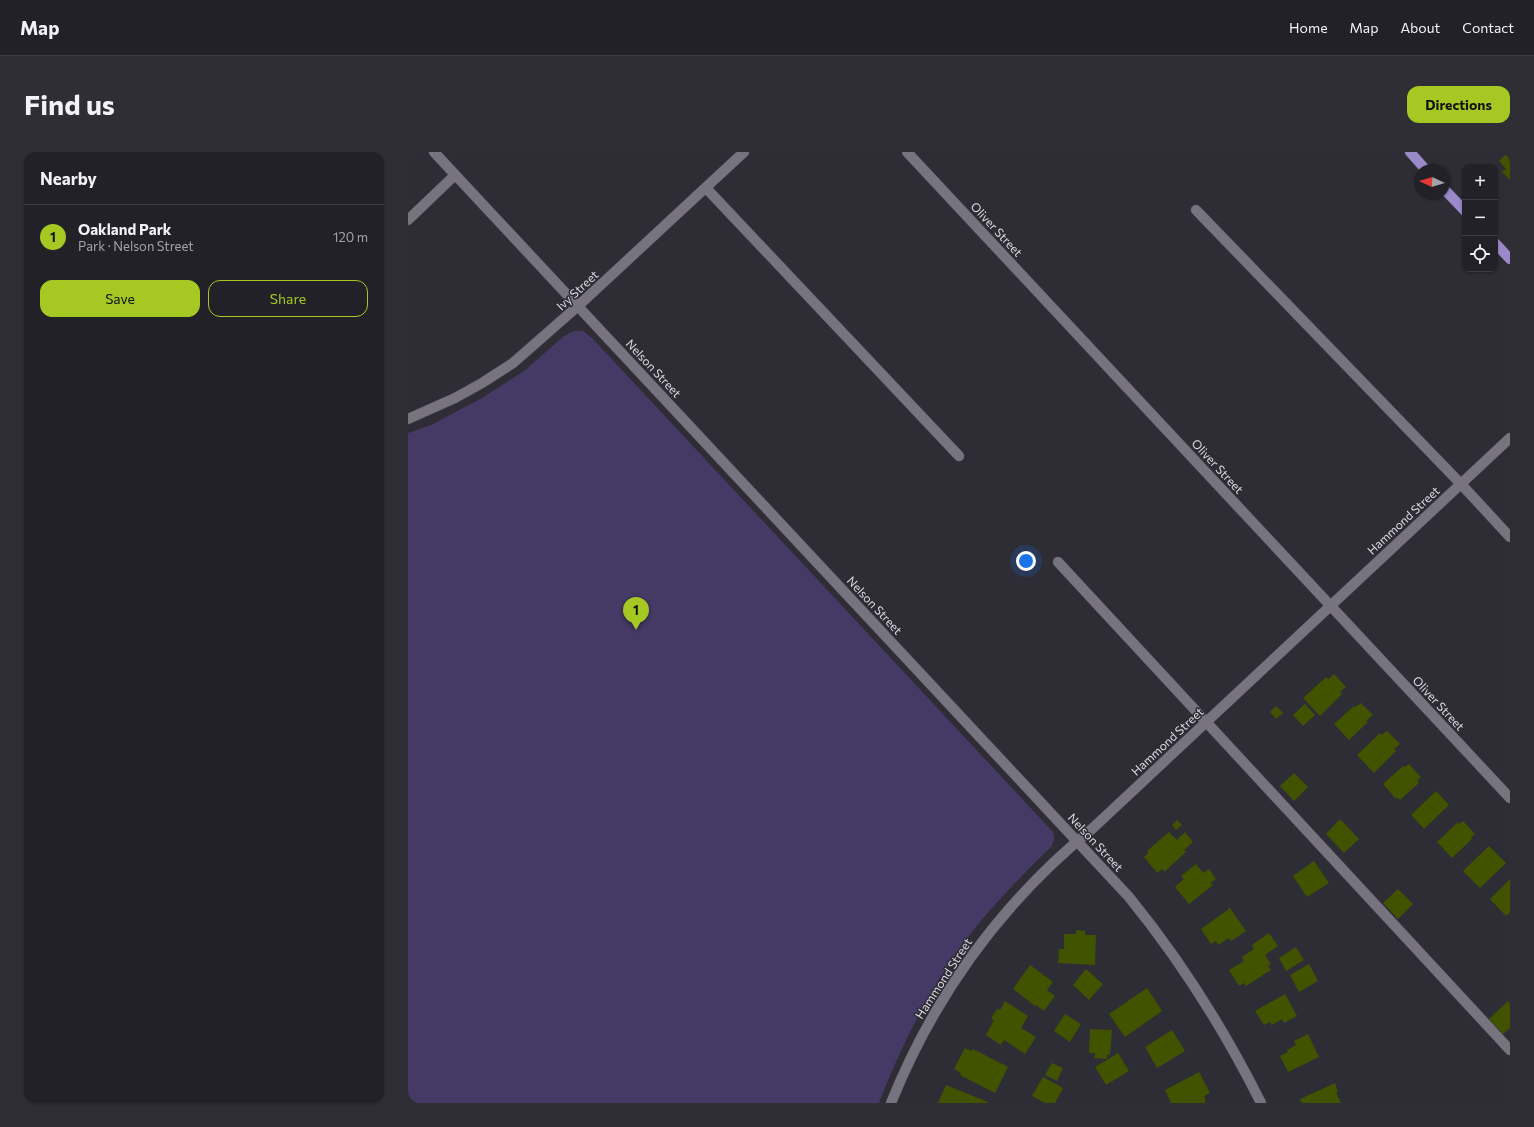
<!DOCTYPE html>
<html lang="en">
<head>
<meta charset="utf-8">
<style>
  :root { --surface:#222128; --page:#2e2e34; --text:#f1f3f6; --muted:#a2a3a8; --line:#3f3e45; --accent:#a5c823 }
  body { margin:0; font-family:Commissioner,sans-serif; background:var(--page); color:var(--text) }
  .controls { position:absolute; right:12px; top:12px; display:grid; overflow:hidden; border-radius:8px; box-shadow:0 1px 3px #0004 }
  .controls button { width:36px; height:36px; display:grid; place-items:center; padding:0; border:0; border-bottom:1px solid var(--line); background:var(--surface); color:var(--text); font:20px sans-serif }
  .compass { position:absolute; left:1006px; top:12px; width:36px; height:36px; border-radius:50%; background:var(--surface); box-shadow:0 1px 3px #0004; rotate:274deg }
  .you { position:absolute; left:618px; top:409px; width:14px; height:14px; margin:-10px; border:3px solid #fff; border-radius:50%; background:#1a73e8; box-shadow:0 0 0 6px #1a73e833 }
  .badge { display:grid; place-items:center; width:26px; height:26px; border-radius:50%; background:var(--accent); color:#111; font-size:13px; font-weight:700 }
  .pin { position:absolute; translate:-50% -33px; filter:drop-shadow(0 1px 2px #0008) }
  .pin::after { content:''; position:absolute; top:21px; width:14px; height:12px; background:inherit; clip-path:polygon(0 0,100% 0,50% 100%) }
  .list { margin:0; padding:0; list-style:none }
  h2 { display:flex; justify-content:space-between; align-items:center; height:52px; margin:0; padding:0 16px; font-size:17px }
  h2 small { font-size:13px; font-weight:400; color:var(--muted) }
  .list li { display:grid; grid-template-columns:26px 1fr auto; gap:12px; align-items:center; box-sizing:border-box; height:64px; padding:0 16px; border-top:1px solid var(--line) }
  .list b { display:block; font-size:15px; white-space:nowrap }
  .list p { margin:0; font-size:13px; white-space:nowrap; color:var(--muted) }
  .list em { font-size:13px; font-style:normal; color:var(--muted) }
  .actions { display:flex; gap:8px; padding:12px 16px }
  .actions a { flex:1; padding:9px 0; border:1px solid var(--accent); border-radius:12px; text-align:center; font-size:14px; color:var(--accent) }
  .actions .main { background:var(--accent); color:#111 }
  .icon { flex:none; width:22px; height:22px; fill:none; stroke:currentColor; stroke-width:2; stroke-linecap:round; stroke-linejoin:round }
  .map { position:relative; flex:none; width:1102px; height:951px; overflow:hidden; border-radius:12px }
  header { display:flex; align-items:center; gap:24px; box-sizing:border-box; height:56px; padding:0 20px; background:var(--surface); border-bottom:1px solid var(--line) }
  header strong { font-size:19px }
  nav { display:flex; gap:22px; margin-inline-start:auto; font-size:14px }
  .intro { display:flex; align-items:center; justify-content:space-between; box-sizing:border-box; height:96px; padding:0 24px }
  h1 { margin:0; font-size:28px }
  .button { padding:10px 18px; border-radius:12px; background:var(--accent); color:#111; font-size:14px; font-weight:700 }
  main { display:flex; gap:24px; padding:0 24px }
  aside { flex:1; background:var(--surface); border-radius:12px; box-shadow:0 1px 3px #0004 }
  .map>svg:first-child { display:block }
  .green { fill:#453a65 }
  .building { fill:#425300 }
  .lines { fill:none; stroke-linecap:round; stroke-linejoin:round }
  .minor-casing { stroke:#494850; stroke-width:11 }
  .major-casing { stroke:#494850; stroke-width:11 }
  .minor { stroke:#77747f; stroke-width:10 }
  .major { stroke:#9a8ac9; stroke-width:10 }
  .labels { text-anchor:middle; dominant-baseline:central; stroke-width:3; stroke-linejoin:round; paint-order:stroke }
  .street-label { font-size:12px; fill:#dcdbe1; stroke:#2e2c35 }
</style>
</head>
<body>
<header>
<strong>Map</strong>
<nav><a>Home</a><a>Map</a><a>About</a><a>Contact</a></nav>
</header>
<div class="intro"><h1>Find us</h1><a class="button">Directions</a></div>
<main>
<aside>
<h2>Nearby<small></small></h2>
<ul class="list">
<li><span class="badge">1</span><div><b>Oakland Park</b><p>Park · Nelson Street</p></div><em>120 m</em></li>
</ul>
<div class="actions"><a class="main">Save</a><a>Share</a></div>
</aside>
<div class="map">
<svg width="1102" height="951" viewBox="0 0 1102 951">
  <rect width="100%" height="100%" fill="#2e2c35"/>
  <path class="green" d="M166 179H175L185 187 645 680C647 687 646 691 642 696 617 720 593 745 571 771 528 824 495 888 471 951H0V281L23 273 74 246 116 219 156 184Z"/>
  <path class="building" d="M1100 0H1102V28L1094 20 1098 17 1091 9Z
    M926 522 938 535 932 540 934 542 912 564 895 546 918 525 920 527Z
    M953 551 965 563 958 569 960 570 941 588 926 572 946 554 947 555Z
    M897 552 907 563 895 574 885 563Z
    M868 554 875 561 868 567 862 560Z
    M979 579 992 592 986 597 988 599 966 621 949 603 972 581 974 583Z
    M1001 612 1013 625 1009 629 1011 631 992 648 990 646 988 647 975 632 995 614 997 615Z
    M886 621 900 635 886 649 872 634Z
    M1028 639 1041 653 1016 677 1003 663Z
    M932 667 951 687 936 701 918 682Z
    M769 668 774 673 768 678 764 673Z
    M1055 669 1067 682 1063 685 1064 687 1044 706 1029 690 1050 670 1051 672Z
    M761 680 769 688 777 680 785 690 776 698 778 700 756 720 754 717 749 721 736 705 740 701 739 699Z
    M1081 694 1098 711 1072 736 1055 719Z
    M906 709 921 731 899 745 885 724Z
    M788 712 795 721 801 717 808 727 802 731 805 733 781 752 767 735 776 727 773 724Z
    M1102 727V760L1098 764 1082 747Z
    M990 737 1005 752 990 767 975 751Z
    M822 756 838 779 823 789 821 786 810 793 808 789 803 792 793 777Z
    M668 778 677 779V783H688L687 813 650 811 651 797H656V782H668Z
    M861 781 870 794 857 803 863 812 860 814 863 818 838 834 836 831 831 834 821 818 836 809 834 805 846 797 844 793Z
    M888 795 896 808 878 819 871 806Z
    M901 812 910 829 891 840 882 823Z
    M622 813 645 830 639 838 647 844 636 859 628 853 627 854 605 837Z
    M678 817 695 832 681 848 665 833Z
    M739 836 754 859 717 885 701 862Z
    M877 842 889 864 876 871 874 867 864 873 862 870 856 873 847 859Z
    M597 849 620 864 613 876 628 885 617 902 596 888 593 893 578 883 586 868 583 866 589 857 592 858Z
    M1100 849 1102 852V876L1095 882 1081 867Z
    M657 862 673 872 662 890 646 879Z
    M682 877 704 878 702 903 699 902V907L686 906 687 901H681Z
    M764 878 777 899 749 916 737 895Z
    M900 882 911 905 880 920 872 904 880 900 879 898 888 893 886 889Z
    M557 896 563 899 565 897 600 915 587 941 552 923 553 921 546 917Z
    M710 901 721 919 698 933 687 915Z
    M644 911 655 916 649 929 637 923Z
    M791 920 802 941 796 944 798 949 796 951H763L757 938Z
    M635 925 655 936 647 951H637L624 944Z
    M927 931 930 940 928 941 933 951H894L892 947Z
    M538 933 580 950V951H530Z"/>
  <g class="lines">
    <g class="minor-casing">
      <path id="minor" d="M26 0 721 745C773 809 816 877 853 951
        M499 0 1102 646
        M298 36 551 304
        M788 58 1053 332 1102 385
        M0 68 47 23
        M0 267 47 246 74 231 105 211 170 154 336 0
        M650 410 1102 898
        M483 951C527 842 594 750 685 676L1102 286"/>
    </g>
    <g class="major-casing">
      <path id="major" d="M1002 0 1018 18
        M1036 37 1057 59
        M1087 91 1102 107"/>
    </g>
    <use href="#minor" class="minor"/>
    <use href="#major" class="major"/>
  </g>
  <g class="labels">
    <g class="street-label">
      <text transform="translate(589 77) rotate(47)">Oliver Street</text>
      <text transform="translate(169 138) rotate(-43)">Ivy Street</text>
      <text transform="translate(246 216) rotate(47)">Nelson Street</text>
      <text transform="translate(810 314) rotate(47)">Oliver Street</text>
      <text transform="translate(995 368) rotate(-43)">Hammond Street</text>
      <text transform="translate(467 453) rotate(47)">Nelson Street</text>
      <text transform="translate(1031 551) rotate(47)">Oliver Street</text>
      <text transform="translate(759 589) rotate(-43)">Hammond Street</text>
      <text transform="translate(688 690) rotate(47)">Nelson Street</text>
      <text transform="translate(535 826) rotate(-57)">Hammond Street</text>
    </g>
  </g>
</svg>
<div class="controls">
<button>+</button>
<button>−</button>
<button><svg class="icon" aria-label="locate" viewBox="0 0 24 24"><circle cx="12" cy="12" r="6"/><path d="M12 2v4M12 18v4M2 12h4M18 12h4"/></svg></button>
</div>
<svg class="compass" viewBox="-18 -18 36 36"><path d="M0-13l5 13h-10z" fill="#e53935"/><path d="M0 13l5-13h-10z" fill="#a2a3a8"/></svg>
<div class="you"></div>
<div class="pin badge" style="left:228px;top:478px">1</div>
</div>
</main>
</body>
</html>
